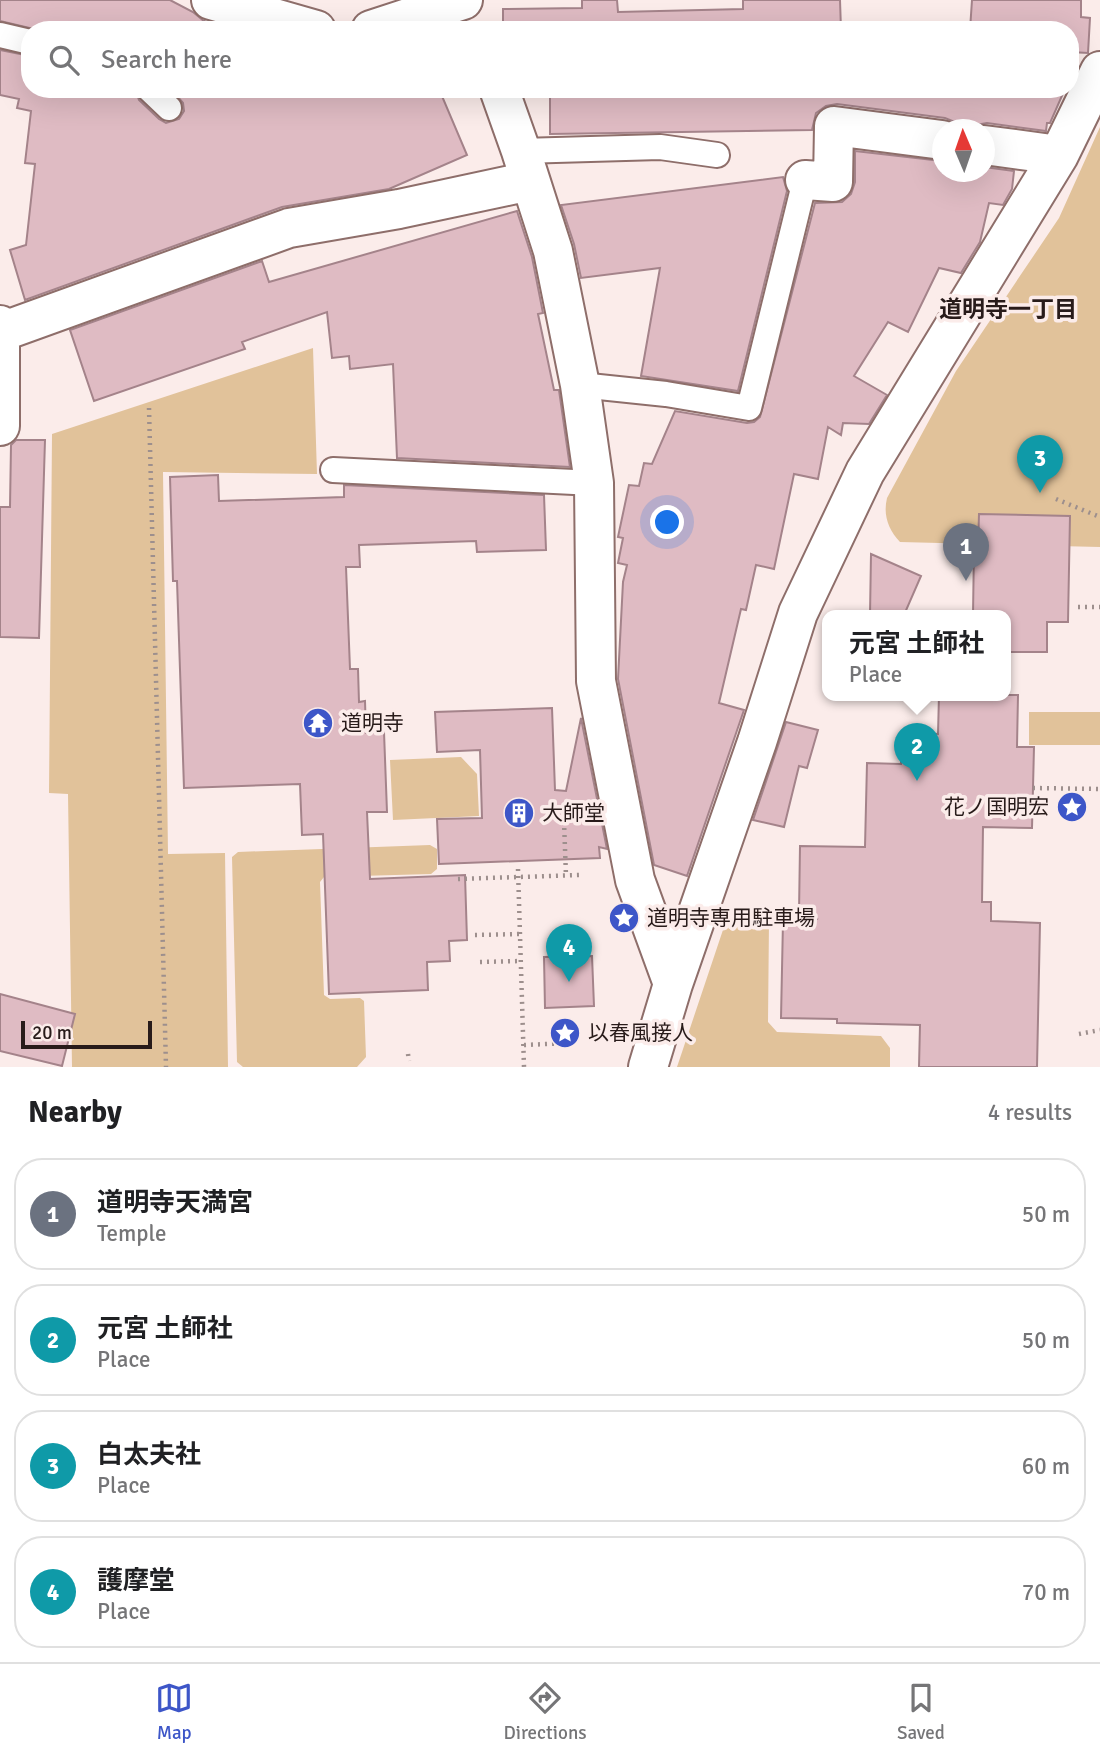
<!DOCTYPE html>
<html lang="en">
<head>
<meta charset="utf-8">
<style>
  :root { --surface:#fff; --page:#f6f6f6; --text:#202124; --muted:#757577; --line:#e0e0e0; --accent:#3d56c8 }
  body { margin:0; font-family:Signika,"Noto Sans JP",sans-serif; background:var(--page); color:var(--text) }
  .compass { position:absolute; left:932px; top:119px; width:63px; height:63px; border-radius:50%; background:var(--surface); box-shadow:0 7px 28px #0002; rotate:358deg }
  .scale { position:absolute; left:21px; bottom:18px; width:131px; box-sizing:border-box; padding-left:7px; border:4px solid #281b1a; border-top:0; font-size:19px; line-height:24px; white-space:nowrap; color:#281b1a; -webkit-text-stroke:5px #fbecea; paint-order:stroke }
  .you { position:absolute; left:668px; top:523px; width:24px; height:24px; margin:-18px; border:5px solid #fff; border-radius:50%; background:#1a73e8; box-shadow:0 0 0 10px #1a73e833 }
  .badge { display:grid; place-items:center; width:46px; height:46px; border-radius:50%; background:var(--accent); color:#fff; font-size:23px; font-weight:700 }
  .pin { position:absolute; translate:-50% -58px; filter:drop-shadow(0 2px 4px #0008) }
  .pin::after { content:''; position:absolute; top:37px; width:24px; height:21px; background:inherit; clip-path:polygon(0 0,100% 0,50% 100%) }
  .popup { position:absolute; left:822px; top:610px; width:189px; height:91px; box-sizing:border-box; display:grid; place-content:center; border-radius:14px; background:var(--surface); filter:drop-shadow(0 2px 5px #0005); font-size:23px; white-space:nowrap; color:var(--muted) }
  .popup b { font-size:26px; color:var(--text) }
  .popup::after { content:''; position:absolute; left:50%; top:100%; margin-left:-14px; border:14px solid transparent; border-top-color:var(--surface) }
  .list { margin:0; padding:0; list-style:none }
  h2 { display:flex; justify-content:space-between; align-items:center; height:91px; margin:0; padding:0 28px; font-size:30px }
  h2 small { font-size:23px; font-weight:400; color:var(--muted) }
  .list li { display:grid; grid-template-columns:46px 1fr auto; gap:21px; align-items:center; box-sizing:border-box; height:112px; margin:0 14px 14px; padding:0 14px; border:2px solid var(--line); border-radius:28px }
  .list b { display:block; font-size:26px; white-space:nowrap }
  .list p { margin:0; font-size:23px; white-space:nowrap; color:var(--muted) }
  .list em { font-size:23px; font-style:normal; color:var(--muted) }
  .icon { flex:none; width:38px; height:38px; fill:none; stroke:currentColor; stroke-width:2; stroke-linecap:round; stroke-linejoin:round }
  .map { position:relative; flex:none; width:1100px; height:1067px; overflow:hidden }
  .search { position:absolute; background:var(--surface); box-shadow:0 7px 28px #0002; left:21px; right:21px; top:21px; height:77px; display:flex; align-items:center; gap:18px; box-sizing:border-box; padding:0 24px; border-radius:28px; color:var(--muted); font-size:26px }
  .sheet { height:595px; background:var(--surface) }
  nav { display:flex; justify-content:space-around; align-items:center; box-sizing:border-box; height:98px; border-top:2px solid var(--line); background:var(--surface); font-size:19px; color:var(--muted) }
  nav a { display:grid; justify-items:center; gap:4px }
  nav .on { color:var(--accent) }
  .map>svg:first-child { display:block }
  .green { fill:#e1c29a }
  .building { fill:#dfbbc3; stroke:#a4838a; stroke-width:2 }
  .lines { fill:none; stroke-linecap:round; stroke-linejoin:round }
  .service-casing { stroke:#8e6e6a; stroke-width:28 }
  .minor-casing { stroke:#8e6e6a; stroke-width:42 }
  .path { stroke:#9d8f8d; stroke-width:4.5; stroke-dasharray:2 5; stroke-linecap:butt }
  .service { stroke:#fff; stroke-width:24 }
  .minor { stroke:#fff; stroke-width:38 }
  .labels { text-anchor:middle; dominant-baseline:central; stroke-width:7; stroke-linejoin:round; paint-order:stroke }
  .poi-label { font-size:21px; fill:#281b1a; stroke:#fbecea; text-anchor:start }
  .neighbourhood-label { font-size:23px; font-weight:bold; fill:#281b1a; stroke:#fbecea }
</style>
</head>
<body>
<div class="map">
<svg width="1100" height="1067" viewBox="0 0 1100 1067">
  <rect width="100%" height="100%" fill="#fbecea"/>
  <path class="green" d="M1100 127V547L900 542C888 529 883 515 887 498L956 371 1059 218Z
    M313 348 317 474 163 472 168 854 225 853 228 1067H72L68 794 49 793 52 434Z
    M1029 712H1100V745H1029Z
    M461 757 477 774 479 816 393 820 390 760Z
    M430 845 437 849V869L431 874 324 877 320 882 324 995 330 999 360 998 364 1001 366 1057 357 1067H243L237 1062 232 857 238 852Z
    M740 906 765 910 769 921 768 1022 777 1032 881 1036 890 1048V1067H677L730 909Z"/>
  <path class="building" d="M0 0H170L193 12 204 21 228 30H38L0 21Z
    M582 0H617L618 12 743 9V0H840L841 30H503V9L582 8Z
    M972 0H1081V17L1090 18 1088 53 1070 52V30H970Z
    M0 50 30 56V89H135L139 100 159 119 166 123 179 119 184 111 183 103 171 89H439L467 155 389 189 282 207 25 300 10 250 26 245 35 164 25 163 31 111 17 108 19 99 0 95Z
    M550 89H1065L1050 123H1047L1046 131 987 123 976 125 969 130H961L955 122 945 118 837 104 826 106 816 113 812 130 550 134Z
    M855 151 942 161V172H984V167L1014 171 1012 189 1003 205 989 203 980 242 961 273 939 268 908 332 888 322 854 376 887 395 869 424 843 423 841 435 828 427 818 479 794 474 774 569 756 565 746 610 741 609 719 703 744 710 687 876 654 865 618 679 623 582 627 565 618 563 623 538 618 537 629 485 639 486 644 463 652 464 675 411 747 423 754 422 760 417 815 203 842 202 851 194 855 182Z
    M783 177 787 191 738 391 641 376 660 268 581 278 574 244 561 205Z
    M517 211 532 257 543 313 538 314 554 390H559L570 467 397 458 393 364 350 369 349 356 332 358 327 312 242 342 245 349 94 401 70 330 262 261 269 282Z
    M16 440H45L39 638 0 637V507H10L11 445Z
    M218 475 219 501 344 497V485L544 495 546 550 477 552 476 541 359 545 360 567H346L350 669H358L359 702 365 701 366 733 384 732 387 812H367L370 879 465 875 467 940 449 941 450 961 427 962 428 990 329 994 323 834 302 835 300 784 184 788 177 581H173L170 477Z
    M979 514 1070 516 1068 622H1047V652H1006V615H973L974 547H978Z
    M871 554 921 576 904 615H870Z
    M939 695H1018L1017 747H1034L1032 828 983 827 982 902H991V921L1040 923 1037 1067H919L920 1025 837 1023V1019L781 1018 783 921 818 919 799 913 800 846 865 847 867 763 901 764 902 732 938 734Z
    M552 708 555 790 566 791 581 718 607 849 599 847 600 858 439 864 437 819 482 818 480 750 437 752 435 712Z
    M786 722 818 730 807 768 799 766 784 827 753 820Z
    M592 956 594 1006 545 1008 544 957Z
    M0 994 75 1014 62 1066 0 1051Z"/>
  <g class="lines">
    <g class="service-casing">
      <path id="service" d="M0 35 30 42
        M149 89 169 108
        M521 151 660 147 717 155
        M580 385 666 394 749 408 805 180
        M333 470 594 483"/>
    </g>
    <g class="minor-casing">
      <path id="minor" d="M211 0 316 30
        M371 30 463 0
        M499 89 521 151 553 251 580 385 594 483 596 681 635 880 673 984
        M984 145 1059 155
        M805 180 833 182 834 126 942 140
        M0 325V426
        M1 332 289 228 399 209 530 181
        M648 1067 673 984 757 742 798 613 865 472 1059 155 1100 71"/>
    </g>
    <path class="path" d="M149 408 166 1067
      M1056 499 1100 517
      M1078 607H1100
      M1033 788 1100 789
      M564 821 566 876
      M518 869 524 1067
      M458 879 580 875
      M475 935 521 934
      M480 962 521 961
      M1079 1034 1100 1030
      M524 1045 571 1043 570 1025
      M408 1054 409 1061"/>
    <use href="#service" class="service"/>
    <use href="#minor" class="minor"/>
  </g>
  <defs>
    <g id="temple-disc" transform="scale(1.575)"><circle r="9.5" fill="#3d56c8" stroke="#fbecea"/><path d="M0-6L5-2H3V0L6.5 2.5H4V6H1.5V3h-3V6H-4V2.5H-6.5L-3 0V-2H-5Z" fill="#fff"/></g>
    <g id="sight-disc" transform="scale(1.575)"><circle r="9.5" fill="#3d56c8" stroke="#fbecea"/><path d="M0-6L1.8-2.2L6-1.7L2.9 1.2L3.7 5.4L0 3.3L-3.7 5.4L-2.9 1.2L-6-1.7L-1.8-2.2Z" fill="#fff"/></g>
    <g id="building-disc" transform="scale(1.575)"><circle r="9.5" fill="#3d56c8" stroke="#fbecea"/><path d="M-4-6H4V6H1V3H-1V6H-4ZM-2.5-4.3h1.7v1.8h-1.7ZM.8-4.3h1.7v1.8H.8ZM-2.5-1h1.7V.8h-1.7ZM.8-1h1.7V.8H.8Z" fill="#fff"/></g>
  </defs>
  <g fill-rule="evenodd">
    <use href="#temple-disc" x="318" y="723"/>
    <use href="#sight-disc" x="1072" y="807"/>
    <use href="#building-disc" x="519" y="813"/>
    <use href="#sight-disc" x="624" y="918"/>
    <use href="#sight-disc" x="565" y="1033"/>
  </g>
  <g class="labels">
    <g class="poi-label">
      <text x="341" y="723">道明寺</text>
      <text x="1049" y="807" text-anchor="end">花ノ国明宏</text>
      <text x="542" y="813">大師堂</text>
      <text x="647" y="918">道明寺専用駐車場</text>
      <text x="588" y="1033">以春風接人</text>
    </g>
    <g class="neighbourhood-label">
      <text x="1008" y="309">道明寺一丁目</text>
    </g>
  </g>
</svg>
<svg class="compass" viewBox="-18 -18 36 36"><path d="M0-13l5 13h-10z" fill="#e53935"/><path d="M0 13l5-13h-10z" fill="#757577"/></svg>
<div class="scale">20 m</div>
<div class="you"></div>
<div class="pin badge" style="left:966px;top:581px;background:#6b7280">1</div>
<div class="pin badge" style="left:917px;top:781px;background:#0f9aa8">2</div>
<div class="popup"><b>元宮 土師社</b>Place</div>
<div class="pin badge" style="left:1040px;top:493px;background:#0f9aa8">3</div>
<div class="pin badge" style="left:569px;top:982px;background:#0f9aa8">4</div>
<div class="search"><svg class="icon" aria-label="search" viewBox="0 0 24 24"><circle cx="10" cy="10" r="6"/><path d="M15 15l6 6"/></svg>Search here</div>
</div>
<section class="sheet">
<h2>Nearby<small>4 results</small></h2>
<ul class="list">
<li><span class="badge" style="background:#6b7280">1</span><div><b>道明寺天満宮</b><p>Temple</p></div><em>50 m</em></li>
<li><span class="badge" style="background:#0f9aa8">2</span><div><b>元宮 土師社</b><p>Place</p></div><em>50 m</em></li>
<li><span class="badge" style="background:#0f9aa8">3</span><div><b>白太夫社</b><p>Place</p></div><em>60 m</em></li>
<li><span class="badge" style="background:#0f9aa8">4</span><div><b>護摩堂</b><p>Place</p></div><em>70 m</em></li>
</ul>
</section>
<nav>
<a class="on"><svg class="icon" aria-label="map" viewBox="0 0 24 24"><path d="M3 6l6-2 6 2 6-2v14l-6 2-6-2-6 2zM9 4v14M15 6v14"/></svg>Map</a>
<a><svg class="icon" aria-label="directions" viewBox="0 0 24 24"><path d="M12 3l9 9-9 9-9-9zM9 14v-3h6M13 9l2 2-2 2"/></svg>Directions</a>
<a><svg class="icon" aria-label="saved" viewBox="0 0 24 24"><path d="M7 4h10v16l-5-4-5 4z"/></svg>Saved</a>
</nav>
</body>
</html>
